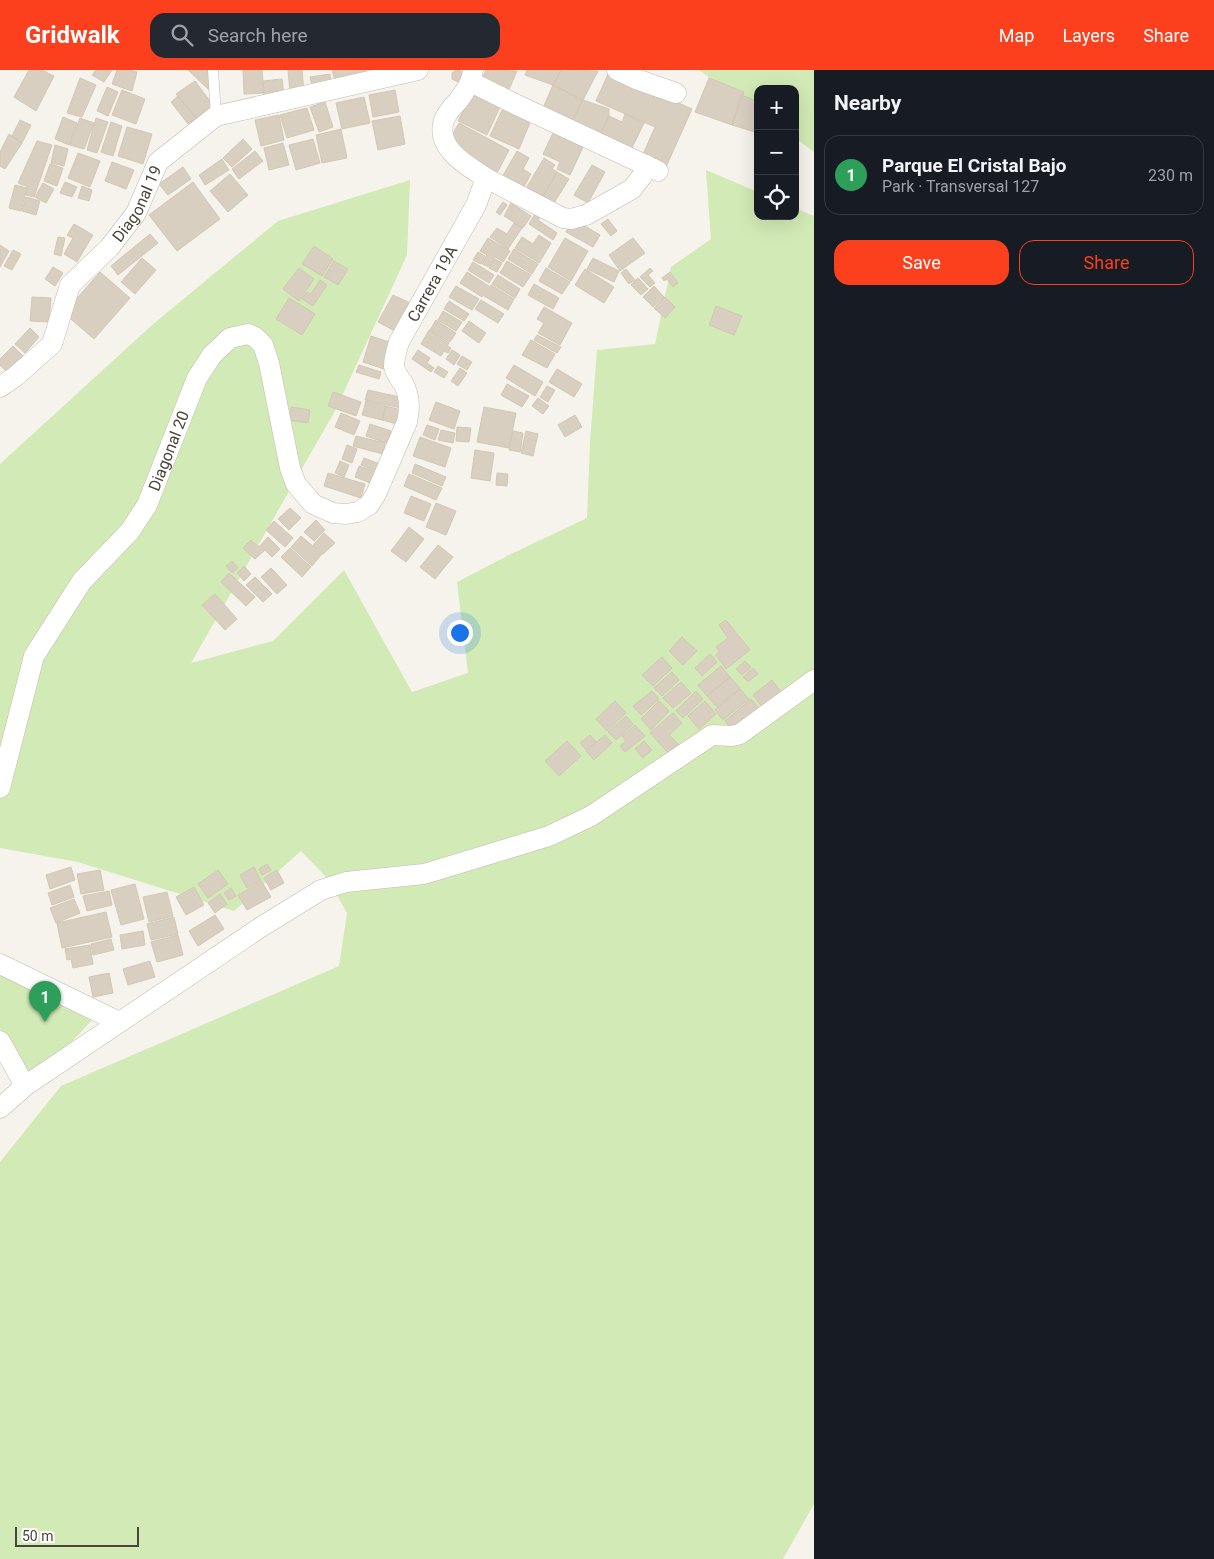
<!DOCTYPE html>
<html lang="en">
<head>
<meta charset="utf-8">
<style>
  :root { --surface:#171b24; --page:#242831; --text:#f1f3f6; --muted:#9ea1a6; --line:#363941; --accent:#fc3f1d }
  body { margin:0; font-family:Roboto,sans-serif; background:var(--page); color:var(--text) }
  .controls { position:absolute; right:15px; top:15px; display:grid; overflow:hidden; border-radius:10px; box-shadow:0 5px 20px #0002 }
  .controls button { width:45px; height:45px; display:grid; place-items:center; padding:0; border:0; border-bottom:1px solid var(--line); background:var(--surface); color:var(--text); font:25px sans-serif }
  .scale { position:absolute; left:15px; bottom:12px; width:124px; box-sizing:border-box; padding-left:5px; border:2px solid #4b4439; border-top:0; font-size:14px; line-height:18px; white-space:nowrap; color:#4b4439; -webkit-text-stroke:4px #fff; paint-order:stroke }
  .you { position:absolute; left:459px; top:562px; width:18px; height:18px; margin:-12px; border:4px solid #fff; border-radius:50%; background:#1a73e8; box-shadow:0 0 0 8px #1a73e833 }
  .badge { display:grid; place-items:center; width:32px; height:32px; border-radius:50%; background:var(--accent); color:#fff; font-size:16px; font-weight:700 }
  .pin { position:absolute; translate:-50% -41px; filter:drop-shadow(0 1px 2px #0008) }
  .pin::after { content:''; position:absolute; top:26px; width:18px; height:15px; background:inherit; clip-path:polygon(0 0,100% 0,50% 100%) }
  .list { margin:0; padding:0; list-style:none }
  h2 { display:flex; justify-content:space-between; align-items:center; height:65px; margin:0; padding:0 20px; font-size:21px }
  h2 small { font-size:16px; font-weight:400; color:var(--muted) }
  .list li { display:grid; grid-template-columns:32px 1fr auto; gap:15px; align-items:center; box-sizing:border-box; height:80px; margin:0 10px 10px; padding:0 10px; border:1px solid var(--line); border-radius:15px }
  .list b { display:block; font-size:19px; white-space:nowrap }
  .list p { margin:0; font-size:16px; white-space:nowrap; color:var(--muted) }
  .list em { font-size:16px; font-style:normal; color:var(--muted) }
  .actions { display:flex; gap:10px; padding:15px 20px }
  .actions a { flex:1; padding:11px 0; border:1px solid var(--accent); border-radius:15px; text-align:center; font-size:18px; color:var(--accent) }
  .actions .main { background:var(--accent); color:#fff }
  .icon { flex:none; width:28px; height:28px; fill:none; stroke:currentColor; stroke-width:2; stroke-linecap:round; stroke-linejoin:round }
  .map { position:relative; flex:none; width:814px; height:1489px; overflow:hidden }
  header { display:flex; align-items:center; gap:30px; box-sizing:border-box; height:70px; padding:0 25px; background:var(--accent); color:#fff }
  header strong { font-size:24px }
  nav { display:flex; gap:28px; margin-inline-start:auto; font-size:18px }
  .search { width:350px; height:45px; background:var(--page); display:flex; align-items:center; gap:12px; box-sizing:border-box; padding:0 18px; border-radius:15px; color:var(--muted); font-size:19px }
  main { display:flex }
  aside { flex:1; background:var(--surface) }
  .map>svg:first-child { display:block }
  .green { fill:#d2eab5 }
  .building { fill:#d8cfc1; stroke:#d3c7b4 }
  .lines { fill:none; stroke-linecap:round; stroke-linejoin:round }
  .service-casing { stroke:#c2bbae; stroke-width:11 }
  .minor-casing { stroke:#c2bbae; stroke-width:21 }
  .service { stroke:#fff; stroke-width:10 }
  .minor { stroke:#fff; stroke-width:20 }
  .labels { text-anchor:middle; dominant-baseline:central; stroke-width:4; stroke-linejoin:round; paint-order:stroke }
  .street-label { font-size:16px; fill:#4b4439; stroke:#fff }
</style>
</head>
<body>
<header>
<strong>Gridwalk</strong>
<div class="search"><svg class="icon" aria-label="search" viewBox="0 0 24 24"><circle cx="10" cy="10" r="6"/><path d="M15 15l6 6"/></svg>Search here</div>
<nav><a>Map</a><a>Layers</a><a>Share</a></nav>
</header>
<main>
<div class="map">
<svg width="814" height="1489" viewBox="0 0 814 1489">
  <rect width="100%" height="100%" fill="#f6f3ec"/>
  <path class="green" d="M699 0H814V82L795 68V19H758V42Z
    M706 100 758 122V146H795V138L814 146V1434L783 1489H0V1092L61 1016 339 896 347 843 328 809 301 781 234 841 78 792 0 778V394L152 255 278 151 410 110 407 185 336 339 191 593 273 571 344 500 412 622 468 603 457 512 511 484 587 448 590 372 597 280 655 274 671 197 711 169Z
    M0 901 95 947 65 979 24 1004 0 958Z"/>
  <path class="building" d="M29 0H42L54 6 36 41 14 27Z
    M96 0H112L104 12 92 5Z
    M117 0H130L137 2 132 21 112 14Z
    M188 0H208L210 21Z
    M243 0H262L264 23 244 24Z
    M288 0H302L304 22 290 23Z
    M332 0H366L367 5 336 15Z
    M456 0 461 1 464 7 458 12 452 9V3Z
    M486 0 517 1 507 24 480 13Z
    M527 0H561L553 15 525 5Z
    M561 0 598 1 583 30 553 15Z
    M609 2 692 39 665 99 641 89 655 57 596 31Z
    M330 4 332 17 313 20 310 7Z
    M80 8 96 15 82 47 67 43Z
    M709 8 744 22 732 55 695 42Z
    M282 9 284 25 264 26 263 11Z
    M195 11 213 35 196 48 176 24Z
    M553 15 583 30 568 58 540 45Z
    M107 17 118 22 108 46 97 41Z
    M122 20 145 29 136 54 112 45Z
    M395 20 399 42 373 47 369 25Z
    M472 23 500 37 487 65 458 51Z
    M741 25 758 31V54L755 62 732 55Z
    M178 26 196 48 188 54 171 32Z
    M364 27 370 53 342 59 336 33Z
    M583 30 609 39V46L598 69 568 58Z
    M325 32 333 57 319 62 310 37Z
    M307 38 314 60 287 68 280 45Z
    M502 40 530 53 519 79 490 66Z
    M625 44 644 53 629 84 598 69 609 46 622 52Z
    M279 45 284 70 261 76 255 50Z
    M400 46 405 74 378 80 372 51Z
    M63 47 77 53 69 75 55 69Z
    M80 48 94 53 84 79 70 75Z
    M96 48 108 52 97 83 87 80Z
    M20 50 31 55 22 73 12 66Z
    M111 52 122 56 113 86 101 82Z
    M459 53 509 80 497 103 452 79 449 70Z
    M127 57 152 64 143 94 118 86Z
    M341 59 347 88 322 93 316 65Z
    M553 63 583 77 570 105 557 99 560 92 543 84Z
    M9 64 22 73 5 99 0 96V82Z
    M243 69 252 79 232 97 223 88Z
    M313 69 320 93 296 100 289 75Z
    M37 71 52 75 34 127 26 125 28 117 18 113Z
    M283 73 289 95 269 100 264 78Z
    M55 75 68 79 64 96 51 93Z
    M255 81 263 91 239 109 232 99Z
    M517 81 529 88 523 99 531 104 520 124 501 109Z
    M78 83 100 91 90 117 68 108Z
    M544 88 555 95 552 99 557 102 541 130 525 120Z
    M222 89 229 100 205 115 199 105Z
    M112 92 134 100 126 119 105 111Z
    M50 94 63 98 57 116 44 111Z
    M592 95 605 102 588 133 574 125Z
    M183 97 191 109 168 125 159 114Z
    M557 102 569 109 554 133 543 126Z
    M230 104 248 125 228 142 210 121Z
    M65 112 77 117 72 127 60 123Z
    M193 112 220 149 177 181 149 145Z
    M43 113 54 119 46 133 35 127Z
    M15 115 27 118 21 141 9 138Z
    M82 116 92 120 89 131 78 128Z
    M26 127 40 131 36 145 22 141Z
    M503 132 507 135 500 145 496 142Z
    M511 133 531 146 523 158 504 146Z
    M536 142 541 146 538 150 557 163 553 170 529 154Z
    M573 149 600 165 593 177 566 162Z
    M608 149 617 161 611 166 601 154Z
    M514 153 522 158 508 179 490 167 497 158 507 164Z
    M74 154 93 165 77 192 64 184 73 168 67 165Z
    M150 164 158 173 118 205 111 196Z
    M539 165 551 173 539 193 515 178 522 167 533 174Z
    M58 167 65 168 61 186 54 184Z
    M488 168 510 181 503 192 495 187 489 197 482 194 487 185 480 181Z
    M565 168 588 181 571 211 548 197Z
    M633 168 645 183 620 201 609 185Z
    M0 175 9 181 0 197Z
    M314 176 333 189 322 206 302 194Z
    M514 179 538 194 532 204 508 189Z
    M13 180 21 184 12 200 4 196Z
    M478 182 485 186 481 194 473 190Z
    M142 188 156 200 135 224 121 212Z
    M593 188 619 201 614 212 587 199Z
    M495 189 502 193 497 202 489 198Z
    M334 191 348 199 338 215 324 207Z
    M507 191 531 205 523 217 500 203Z
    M473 192 494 205 489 213 468 200Z
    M53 197 63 203 55 216 45 209Z
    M299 198 314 209 299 231 283 219Z
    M546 198 570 212 562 224 539 211Z
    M650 198 653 201 648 205 655 213 650 217 640 207Z
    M585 199 614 217 604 233 575 215Z
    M626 199 635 210 629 214 621 203Z
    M100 202 130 228 94 269 64 243Z
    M467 202 489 216 482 227 460 213Z
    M670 202 678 213 673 217 667 209 664 211 662 208Z
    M498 205 520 219 515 228 492 214Z
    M638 208 648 219 641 225 631 215Z
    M320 210 327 215 313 236 302 229 307 222 311 224Z
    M534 214 559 228 553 239 528 225Z
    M491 215 514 229 508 240 484 226Z
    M456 216 479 229 472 240 449 227Z
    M654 216 664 227 653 237 643 227Z
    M393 225 410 233 395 261 378 252Z
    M32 227 51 228 49 252 30 251Z
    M665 227 675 237 665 248 654 238Z
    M289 228 315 244 302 265 276 249Z
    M481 230 504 244 498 253 475 239Z
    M449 231 469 244 464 251 444 239Z
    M716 236 742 246 734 265 709 255Z
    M544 237 572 253 560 275 538 263 544 253 537 249Z
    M443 241 462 252 456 261 438 250Z
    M436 250 456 263 450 272 430 260Z
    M469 251 486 263 479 273 462 261Z
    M30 258 39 267 25 283 15 274Z
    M429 260 449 273 447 276 451 278 448 283 444 281 441 286 421 274Z
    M537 265 561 277 557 283 534 270Z
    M371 266 392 273 384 299 363 292Z
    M531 270 555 284 547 298 522 285Z
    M13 276 24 287 8 303 0 295V289Z
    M418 280 430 288 427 293 434 298 431 302 412 289Z
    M452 280 460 285 454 295 446 289Z
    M462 286 472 292 467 300 457 294Z
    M359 295 381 302 379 309 356 302Z
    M514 295 543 312 535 326 506 308Z
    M438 296 448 302 444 308 434 302Z
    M460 298 467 303 458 316 451 311Z
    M557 299 582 314 574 327 549 312Z
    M507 314 529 326 522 337 501 325Z
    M547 316 555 320 548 332 540 327Z
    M368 320 404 328 401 338 365 330Z
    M333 322 361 332 356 346 328 336Z
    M538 328 549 336 543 344 532 336Z
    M366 331 386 336 382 350 362 345Z
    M436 332 460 341 454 359 429 350Z
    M386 336 401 340 397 354 382 350Z
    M291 337 310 340 308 353 289 350Z
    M484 337 516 343 509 378 477 372Z
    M341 343 360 351 354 365 335 357Z
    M575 345 582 357 565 367 558 355Z
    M370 354 391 361 387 373 366 366Z
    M427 355 439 359 435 370 423 365Z
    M457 357 471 358 469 372 456 371Z
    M441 360 455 363 453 373 438 370Z
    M513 361 523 363 520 382 509 380Z
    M526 361 538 364 533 386 521 383Z
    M356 366 385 373 383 384 353 376Z
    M420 367 451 378 445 397 413 386Z
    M347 375 357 379 352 393 342 389Z
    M475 380 494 383 490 411 471 408Z
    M364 388 380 394 377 401 361 395Z
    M340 391 349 395 344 407 335 403Z
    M415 394 446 407 442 416 412 403Z
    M359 396 377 402 373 414 355 407Z
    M328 403 365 414 361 428 324 416Z
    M497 403 508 404 507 416 496 415Z
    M409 404 442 418 436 430 404 416Z
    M411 426 431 434 424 451 404 443Z
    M436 433 456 441 446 465 426 457Z
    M290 438 301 448 289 460 278 449Z
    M316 450 325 460 314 471 304 462Z
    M274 451 293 468 285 477 266 460Z
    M409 457 424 469 406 492 391 481Z
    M324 463 335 473 323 484 313 475Z
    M301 466 322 484 312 496 291 477Z
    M268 467 280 479 272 487 265 480 255 489 243 478 251 470 259 477Z
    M438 475 453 487 435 509 420 497Z
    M290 478 311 497 302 507 281 487Z
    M232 491 238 498 232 503 226 496Z
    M244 496 251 504 244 511 237 503Z
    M271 498 287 515 277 524 261 507Z
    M229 503 255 527 246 536 221 512Z
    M255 507 272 524 263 532 246 515Z
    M215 524 237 549 225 560 202 535Z
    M726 550 750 580 726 599 716 585 720 582 716 577 728 568 719 555Z
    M682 567 697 581 683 595 669 581Z
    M710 584 717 592 702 606 695 598Z
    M662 587 672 598 653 616 642 605Z
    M745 591 751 597 742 605 736 599Z
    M721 596 730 607 707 626 698 615Z
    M753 598 758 604 748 612 743 607Z
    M672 602 679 610 662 626 654 618Z
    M730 607 740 618 717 637 707 626Z
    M772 610 782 623 763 638 753 625Z
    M681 612 691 623 673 638 663 628Z
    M740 619 749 629 723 650 715 640Z
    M652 621 659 629 641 645 633 636Z
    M696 621 703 629 683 648 676 641Z
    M751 629 762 642 735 664 725 651Z
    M615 631 626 643 607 661 596 649Z
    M659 631 669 641 651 660 641 649Z
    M705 631 716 644 699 659 688 646Z
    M673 643 682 653 669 665 681 677 671 686 650 663Z
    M626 646 633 654 616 670 608 662Z
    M635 655 645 666 625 682 620 676 626 671 622 666Z
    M590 665 596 672 586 680 580 673Z
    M605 665 612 673 594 690 586 681Z
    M567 671 581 686 559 706 545 691Z
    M644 671 652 680 643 688 635 679Z
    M267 794 271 800 262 805 259 799Z
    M71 797 75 810 50 819 46 805Z
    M254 797 261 811 247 818 240 805Z
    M100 800 104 820 81 824 77 804Z
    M218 800 228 814 208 828 198 814Z
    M277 800 284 813 271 820 264 808Z
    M262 812 271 827 247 840 238 825Z
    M135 814 144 849 121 855 111 820Z
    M70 815 74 827 52 835 48 823Z
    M194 817 204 835 186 845 176 827Z
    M231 818 236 826 229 830 224 823Z
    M109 821 112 835 87 841 83 826Z
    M167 822 173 846 149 852 143 827Z
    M220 824 227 834 215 843 208 833Z
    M74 829 80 843 56 853 50 838Z
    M106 842 112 867 62 878 57 853Z
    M215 845 224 859 198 876 189 861Z
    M174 847 178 864 151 870 147 854Z
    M143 861 145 875 122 879 120 865Z
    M178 865 183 885 157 892 151 872Z
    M111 869 114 880 93 885 91 874Z
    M90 875 93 894 73 898 71 889 67 890 65 879Z
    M150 891 155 907 128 915 123 899Z
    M109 903 113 923 93 927 89 907Z"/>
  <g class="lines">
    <g class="service-casing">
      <path id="service" d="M213 0 216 46"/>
    </g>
    <g class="minor-casing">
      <g id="minor">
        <path d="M617 0 636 9 676 23"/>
        <path d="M471 12 511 32 658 101"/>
        <path d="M486 108 563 148 571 149 586 145 632 119 642 106 646 95"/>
        <path id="s1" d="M0 317 16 306 52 274 70 215 109 178 136 143 158 92 216 46 418 0"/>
        <path id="s2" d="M0 718 34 586 82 511 130 461 147 435 197 308 212 285 230 268 248 264 255 267 263 275 269 293 290 398 296 414 313 434 333 443 346 444 358 442 369 435 376 424 407 352C410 339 410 325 403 313 399 308 395 302 394 296 394 288 397 279 399 272L476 135 486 108C466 95 435 78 444 50 447 43 453 36 458 31 466 19 471 15 473 0"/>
        <path d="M0 894 119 952"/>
        <path d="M0 971 25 1016"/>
        <path d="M0 1038 25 1016 261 857 321 820 346 812 424 804 549 766 591 746 712 665 732 666 740 664 814 610"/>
      </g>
    </g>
    <use href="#service" class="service"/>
    <use href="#minor" class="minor"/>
  </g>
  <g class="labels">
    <g class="street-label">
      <text stroke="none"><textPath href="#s1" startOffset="236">Diagonal 19</textPath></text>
      <text stroke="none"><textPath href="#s2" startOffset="1024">Carrera 19A</textPath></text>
      <text stroke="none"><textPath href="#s2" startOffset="384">Diagonal 20</textPath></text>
    </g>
  </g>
</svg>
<div class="controls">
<button>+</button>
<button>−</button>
<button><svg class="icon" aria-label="locate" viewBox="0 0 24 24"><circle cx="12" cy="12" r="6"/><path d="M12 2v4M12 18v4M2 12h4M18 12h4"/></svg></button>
</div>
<div class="scale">50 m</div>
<div class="you"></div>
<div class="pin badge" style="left:45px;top:952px;background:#2e9e5b">1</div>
</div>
<aside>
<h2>Nearby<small></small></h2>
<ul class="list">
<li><span class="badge" style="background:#2e9e5b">1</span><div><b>Parque El Cristal Bajo</b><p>Park · Transversal 127</p></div><em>230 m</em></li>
</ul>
<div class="actions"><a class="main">Save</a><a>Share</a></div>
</aside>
</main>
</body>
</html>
